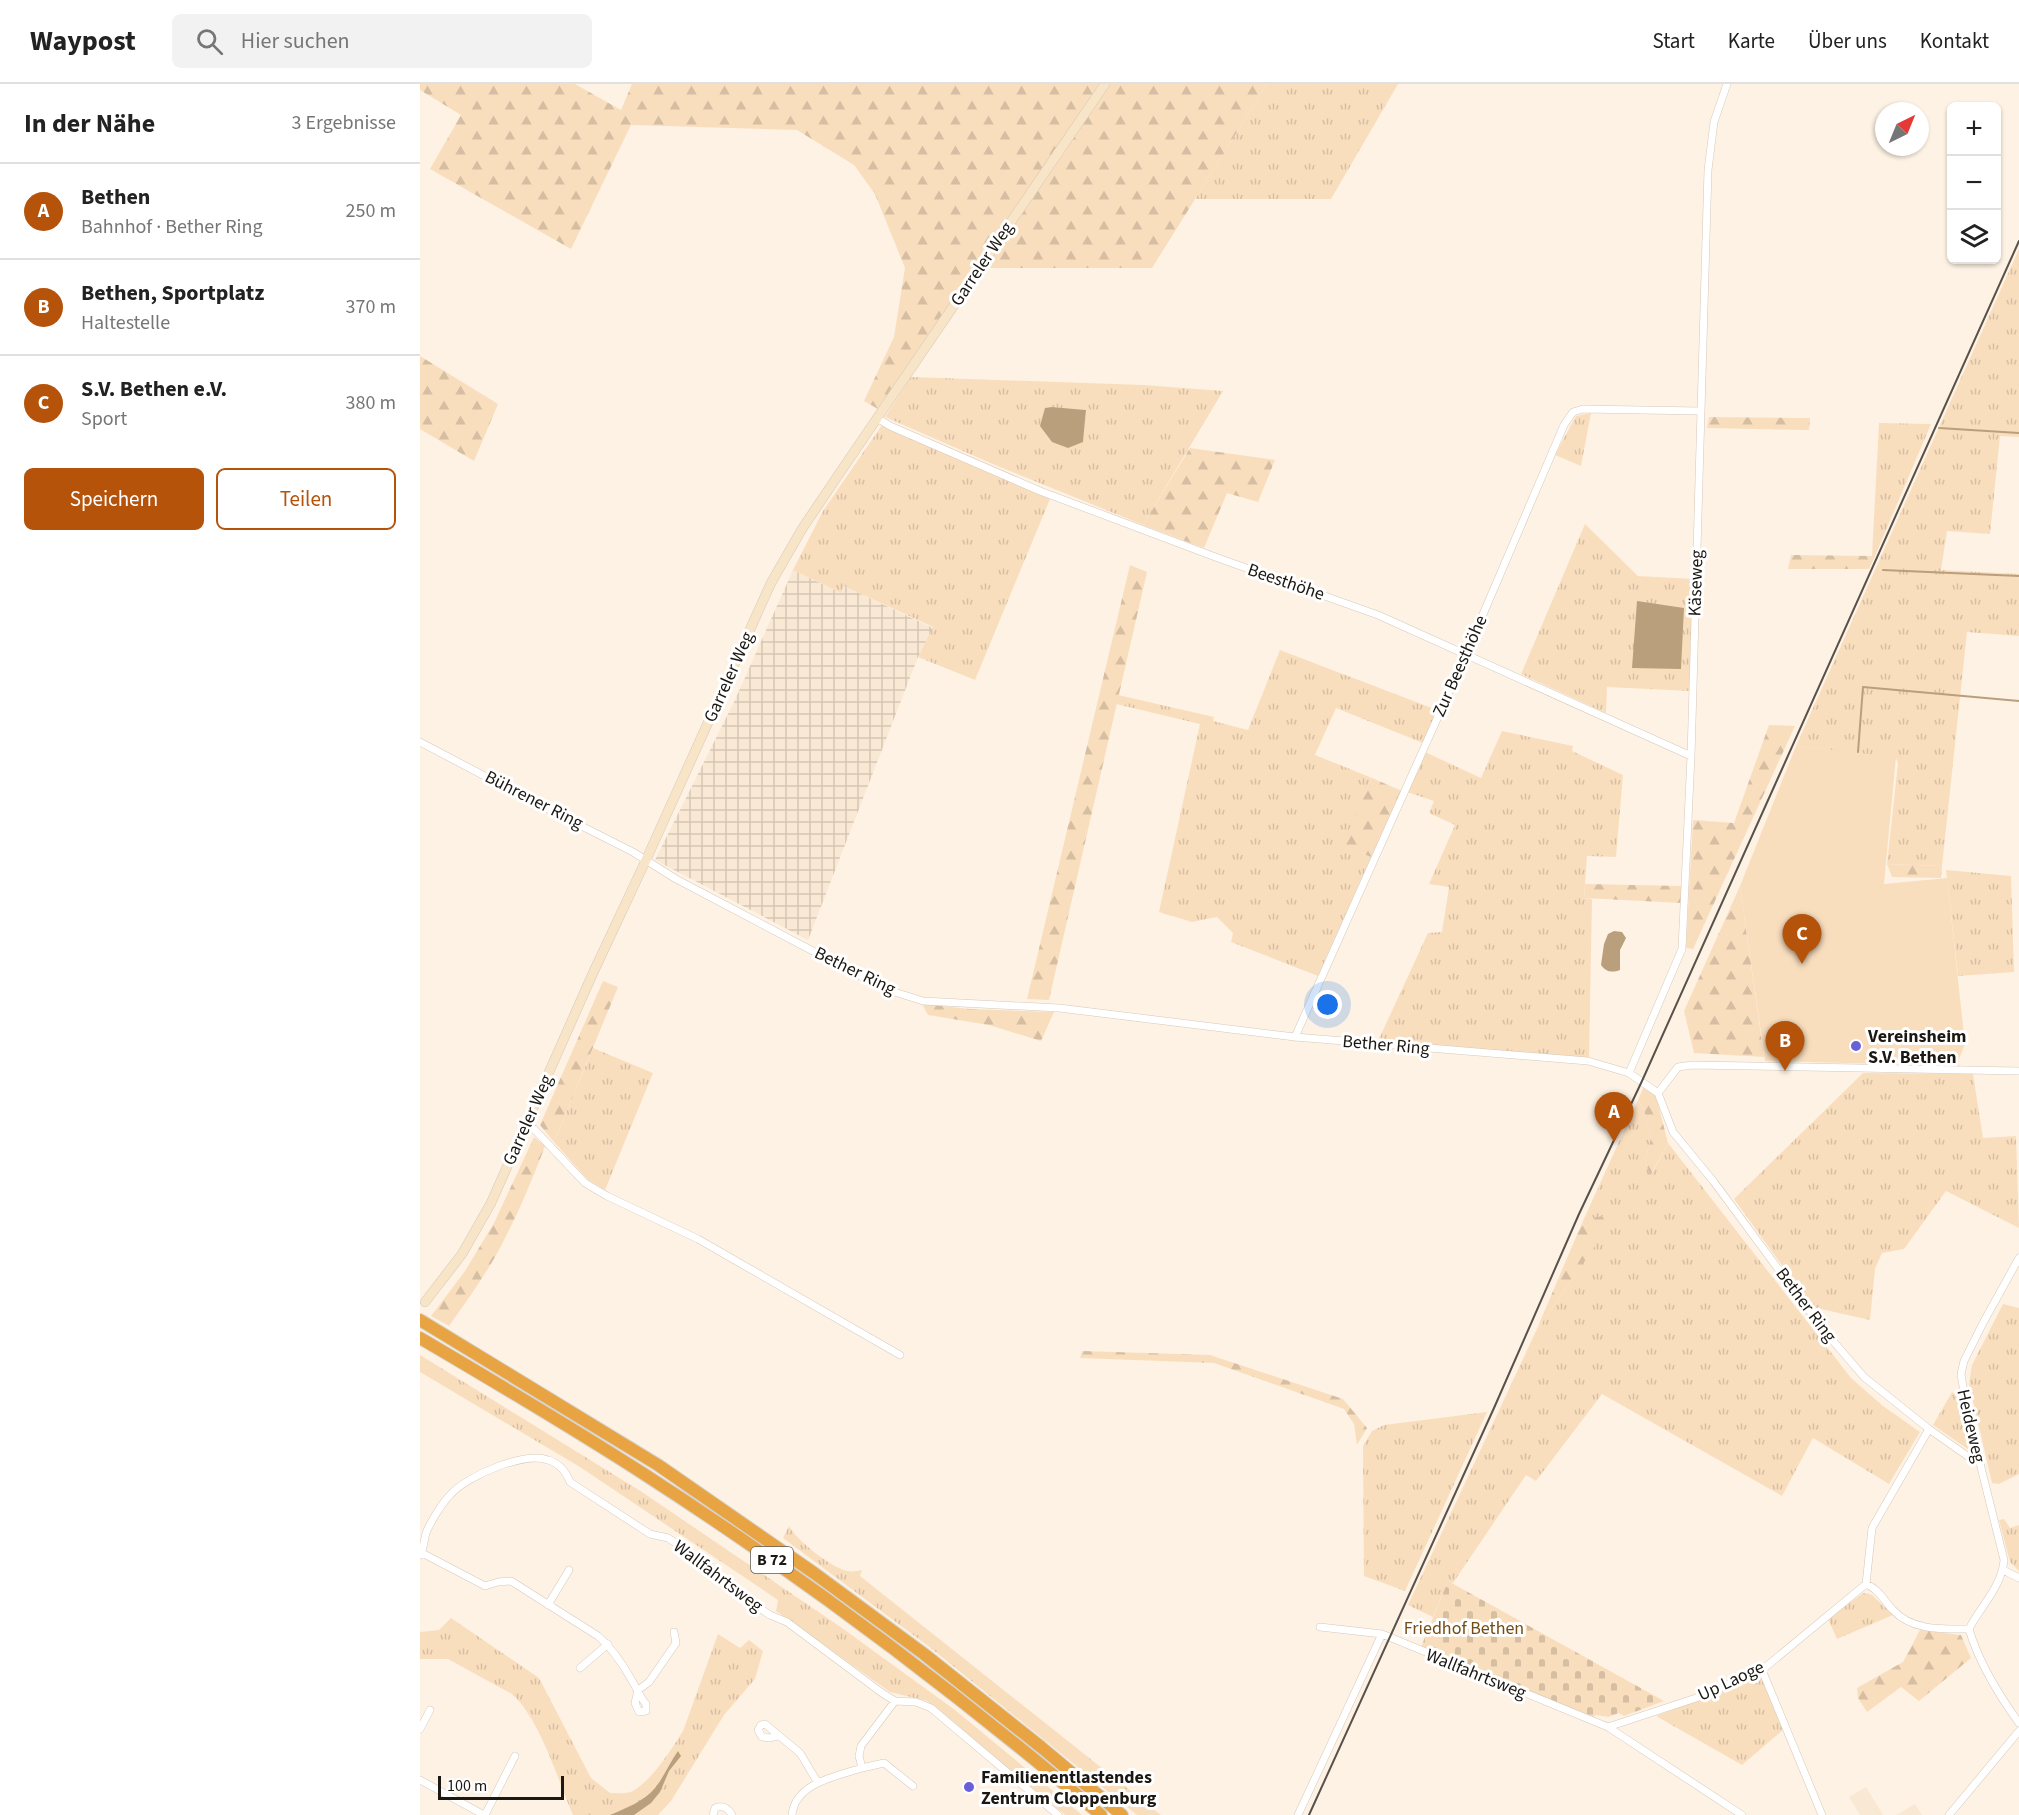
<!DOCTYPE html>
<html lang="de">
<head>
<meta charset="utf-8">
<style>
  :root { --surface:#fff; --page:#f2f2f2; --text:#222; --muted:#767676; --line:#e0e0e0; --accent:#b45309 }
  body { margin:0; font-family:"Source Sans 3",sans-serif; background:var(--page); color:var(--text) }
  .controls { position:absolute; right:18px; top:18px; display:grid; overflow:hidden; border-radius:9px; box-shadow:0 2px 4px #0004 }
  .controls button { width:54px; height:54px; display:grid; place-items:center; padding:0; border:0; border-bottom:2px solid var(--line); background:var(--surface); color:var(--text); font:30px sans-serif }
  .compass { position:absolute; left:1455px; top:18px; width:54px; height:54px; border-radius:50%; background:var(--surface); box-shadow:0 2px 4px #0004; rotate:43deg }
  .scale { position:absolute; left:18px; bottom:15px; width:126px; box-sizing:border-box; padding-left:6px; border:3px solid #1b1712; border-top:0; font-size:16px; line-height:21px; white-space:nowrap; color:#1b1712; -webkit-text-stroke:4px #fff; paint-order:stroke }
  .you { position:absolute; left:908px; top:921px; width:21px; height:21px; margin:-15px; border:4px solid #fff; border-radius:50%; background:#1a73e8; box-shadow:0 0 0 9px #1a73e833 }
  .badge { display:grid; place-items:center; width:39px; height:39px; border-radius:50%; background:var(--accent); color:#fff; font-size:20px; font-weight:700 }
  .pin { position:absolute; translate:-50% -50px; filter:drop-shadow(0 2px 3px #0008) }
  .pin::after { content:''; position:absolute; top:32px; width:21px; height:18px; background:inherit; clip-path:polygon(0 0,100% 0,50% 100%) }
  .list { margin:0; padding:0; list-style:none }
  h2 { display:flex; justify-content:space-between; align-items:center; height:78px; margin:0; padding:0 24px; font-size:26px }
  h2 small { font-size:20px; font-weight:400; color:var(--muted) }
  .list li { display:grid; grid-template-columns:39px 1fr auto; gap:18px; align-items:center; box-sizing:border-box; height:96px; padding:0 24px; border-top:2px solid var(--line) }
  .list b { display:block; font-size:22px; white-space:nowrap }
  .list p { margin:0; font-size:20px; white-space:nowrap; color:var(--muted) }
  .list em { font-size:20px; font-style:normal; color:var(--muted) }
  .actions { display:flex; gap:12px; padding:18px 24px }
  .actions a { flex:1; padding:14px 0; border:2px solid var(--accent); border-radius:9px; text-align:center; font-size:21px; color:var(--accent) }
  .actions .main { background:var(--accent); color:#fff }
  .icon { flex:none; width:33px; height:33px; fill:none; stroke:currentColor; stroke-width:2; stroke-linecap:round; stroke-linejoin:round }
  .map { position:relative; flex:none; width:1599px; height:1731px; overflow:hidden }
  header { display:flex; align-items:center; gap:36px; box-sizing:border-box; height:84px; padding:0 30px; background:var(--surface); border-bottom:2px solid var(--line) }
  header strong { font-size:28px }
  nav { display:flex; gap:33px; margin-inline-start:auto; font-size:21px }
  .search { width:420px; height:54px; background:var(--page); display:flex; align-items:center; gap:15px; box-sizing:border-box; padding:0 21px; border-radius:9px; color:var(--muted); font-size:22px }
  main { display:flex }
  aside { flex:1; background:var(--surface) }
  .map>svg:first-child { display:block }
  .built { fill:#f9e8d3 }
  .industrial { fill:url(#industrial-grid) }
  .grass { fill:url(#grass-tufts); fill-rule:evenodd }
  .forest { fill:url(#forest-firs) }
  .cemetery { fill:url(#cemetery-stones) }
  .pitch { fill:#f9debe }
  .water { fill:#ba9f7d }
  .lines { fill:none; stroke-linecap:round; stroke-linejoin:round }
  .stream { stroke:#ba9f7d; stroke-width:2 }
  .street-casing { stroke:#d4c9bb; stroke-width:8 }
  .secondary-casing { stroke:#d4c9bb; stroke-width:10 }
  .highway-casing { stroke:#d6d5d4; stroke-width:14 }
  .street { stroke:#fff; stroke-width:7 }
  .secondary { stroke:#f8e4c6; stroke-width:9 }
  .highway { stroke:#e8a442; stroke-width:12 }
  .rail { stroke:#57514a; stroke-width:2 }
  .poi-dot { fill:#695fd8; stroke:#fff; stroke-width:2 }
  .labels { text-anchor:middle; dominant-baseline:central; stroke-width:6; stroke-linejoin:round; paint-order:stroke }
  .shield { fill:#fff; stroke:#5f5d59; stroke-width:1.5 }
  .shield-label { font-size:16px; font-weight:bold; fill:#1b1712 }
  .street-label { font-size:18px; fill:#1b1712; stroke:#fff }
  .poi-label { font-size:18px; font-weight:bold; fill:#1b1712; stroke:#fff; text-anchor:start }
  .park-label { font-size:18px; fill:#734d14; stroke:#fff }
</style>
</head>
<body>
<header>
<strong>Waypost</strong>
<div class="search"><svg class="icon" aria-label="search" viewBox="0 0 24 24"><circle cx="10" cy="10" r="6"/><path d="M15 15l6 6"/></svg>Hier suchen</div>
<nav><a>Start</a><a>Karte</a><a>Über uns</a><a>Kontakt</a></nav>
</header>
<main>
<aside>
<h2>In der Nähe<small>3 Ergebnisse</small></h2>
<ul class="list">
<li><span class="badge">A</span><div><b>Bethen</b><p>Bahnhof · Bether Ring</p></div><em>250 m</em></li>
<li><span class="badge">B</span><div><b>Bethen, Sportplatz</b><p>Haltestelle</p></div><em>370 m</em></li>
<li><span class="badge">C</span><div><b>S.V. Bethen e.V.</b><p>Sport</p></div><em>380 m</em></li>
</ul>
<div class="actions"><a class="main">Speichern</a><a>Teilen</a></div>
</aside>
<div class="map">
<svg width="1599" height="1731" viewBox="0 0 1599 1731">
  <defs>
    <pattern id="industrial-grid" width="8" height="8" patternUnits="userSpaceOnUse" patternTransform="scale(1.5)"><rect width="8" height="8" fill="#f9e8d3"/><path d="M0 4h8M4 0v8" fill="none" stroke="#d5c6b4"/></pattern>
    <pattern id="grass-tufts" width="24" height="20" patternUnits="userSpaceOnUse" patternTransform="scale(1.5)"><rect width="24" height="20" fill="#f9debe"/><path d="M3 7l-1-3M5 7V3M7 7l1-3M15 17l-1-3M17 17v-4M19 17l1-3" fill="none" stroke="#d5bea2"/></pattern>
    <pattern id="forest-firs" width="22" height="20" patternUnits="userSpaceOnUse" patternTransform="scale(1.5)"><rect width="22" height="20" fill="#f9debe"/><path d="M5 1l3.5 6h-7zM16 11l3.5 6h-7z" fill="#d5bea2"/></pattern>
    <pattern id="cemetery-stones" width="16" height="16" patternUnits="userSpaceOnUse" patternTransform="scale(1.5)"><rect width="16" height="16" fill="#f9debe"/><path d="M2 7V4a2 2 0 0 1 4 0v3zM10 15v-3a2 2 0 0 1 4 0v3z" fill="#d5bea2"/></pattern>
  </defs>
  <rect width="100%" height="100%" fill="#fef2e4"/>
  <path class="built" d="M1446 1703 1463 1731H1440L1429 1713Z
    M1495 1720 1502 1731H1476Z"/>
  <path class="industrial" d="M373 486 421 509 424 502 513 544 498 573 388 856 235 776 314 618Z"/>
  <path class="grass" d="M847 0H978L911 115H775Z
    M1599 165V353L1580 352 1570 450 1527 447 1521 486 1599 490V552L1547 548 1522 782 1467 780 1478 679 1476 674 1376 662Z
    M491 293 724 301 803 307 723 441 575 381 465 333ZM632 323 666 326 663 358Z
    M1171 329 1161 382 1135 371 1156 332Z
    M1459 339 1511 340 1455 472H1452Z
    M462 341 630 415 555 596 498 573 513 543 424 502 421 509 373 486 403 427Z
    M1165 440 1218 492 1274 495 1270 607 1187 603 1186 629 1101 590Z
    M860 566 1017 626 1003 659 916 624 895 671 952 694 923 761 951 773 898 892 811 858 813 849 797 833 772 838 739 828 780 640 696 620 698 611 794 633 793 637 828 646Z
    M1082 647 1153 662 1152 667 1203 691 1196 773 1167 772 1164 814 1172 815 1169 975 958 957 1008 849 1022 848 1029 803 1009 800 1035 741 1009 729 1014 717 987 708 1005 668 1061 694Z
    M1526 786 1591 792 1594 888 1538 892Z
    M173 964 233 989 185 1106 167 1095 134 1058Z
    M1443 989 1553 990 1563 1054 1596 1052 1599 1144 1526 1107 1484 1165 1462 1169 1455 1185 1450 1236 1392 1223 1314 1115Z
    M1218 1016 1224 1026 1231 1054 1225 1077 1231 1091 1248 1059 1431 1294 1463 1322 1500 1348 1469 1400 1393 1354 1362 1412 1182 1310 1116 1397 1106 1391 1033 1499 1028 1497 1013 1533 988 1521 1116 1247 1156 1190 1167 1143 1162 1139Z
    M1583 1220 1599 1224V1390L1579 1400 1572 1399 1549 1300 1552 1281Z
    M0 1271 222 1408 422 1544 535 1626 662 1731H645L507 1617 470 1608 356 1527 358 1516 160 1383 0 1288Z
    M1532 1308 1539 1313 1552 1368 1513 1341Z
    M1067 1328 985 1507 944 1492 943 1362 952 1347 964 1341Z
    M1584 1435 1590 1444 1599 1441V1487L1590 1478 1579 1436Z
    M369 1442C377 1457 411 1483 427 1487 432 1488 437 1487 442 1486L440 1492 741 1731H717L512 1565 363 1454Z
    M1443 1509 1452 1511 1473 1531 1417 1555 1408 1535Z
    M31 1534 119 1594 171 1694 190 1709C197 1709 208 1710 213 1707 234 1694 250 1667 263 1647L298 1550 320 1564 329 1556 343 1567 335 1595 304 1631 251 1717 238 1731H153C138 1696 120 1635 92 1610L28 1575H0V1548L19 1546Z
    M1341 1589 1364 1645 1322 1681 1236 1632 1278 1616Z"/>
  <path class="forest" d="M0 0H155L201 26 212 0H847L732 184H554L458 325 444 317 474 253 485 184 455 110 434 81 377 46 211 41 151 165 10 85 41 31 0 6Z
    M0 272 78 320 54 377 0 345Z
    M1289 333 1390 334 1389 346 1287 344Z
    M770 364 855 376 838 418 807 409 784 464 723 441Z
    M1371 471 1452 472H1455L1449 485H1368Z
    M710 481 727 488 629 916 607 915Z
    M1349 641 1375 642 1273 865 1266 864 1273 736 1314 739Z
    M952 694 982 707 951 773 922 761Z
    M1467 780 1522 782 1521 794 1472 793Z
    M1165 800 1262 802 1261 819 1164 814Z
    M1320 802 1344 973 1274 969 1264 927Z
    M183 897 198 903 134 1058 120 1041Z
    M502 920 550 925 634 928 621 957 569 941 508 931Z
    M1224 1002 1236 1012 1248 1059 1230 1092 1225 1077 1231 1054 1224 1026 1218 1016Z
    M114 1053 125 1062C112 1096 99 1128 82 1160 67 1189 48 1215 29 1242L11 1232 45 1187 74 1139Z
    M1189 1132 1194 1133 1156 1190 1116 1247 1162 1139 1167 1143 1175 1133Z
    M662 1267 790 1271 923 1315 947 1344 937 1361 934 1340 924 1325 794 1279 660 1274Z
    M1500 1546 1541 1551 1551 1574 1499 1617 1481 1603 1447 1628 1438 1614 1437 1604 1483 1578Z"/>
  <path class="cemetery" d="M1028 1497 1244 1617 1204 1632 1199 1629 1188 1633 1176 1631 1173 1633 1001 1563Z"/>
  <path class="pitch" d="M1376 662 1476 673 1464 800 1527 794 1545 960 1539 975V982L1345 977 1320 802Z"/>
  <path class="water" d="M632 323 666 326 663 358 648 364 632 358 620 342 625 324Z
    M1217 517 1264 524 1261 585 1212 584Z
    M1194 847 1202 848 1206 854 1200 866V886C1192 889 1186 888 1181 881L1184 860 1188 850Z
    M258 1667 261 1672 249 1687 240 1708 231 1719 214 1731H190C206 1724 223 1718 235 1704 244 1693 250 1678 258 1667Z"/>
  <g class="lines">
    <path class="stream" d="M1519 344 1599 349
      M1463 486 1599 492
      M1438 668 1443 603 1599 617"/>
    <g class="street-casing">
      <path id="street" d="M457 334 470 342 620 407 798 474 958 531 1271 672
        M0 658 110 716 213 768 256 795 465 905 503 917 639 924 875 953 1168 977 1209 989 1238 1009 1253 1048 1294 1098 1401 1243 1444 1293 1509 1345 1553 1376 1559 1377
        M875 953 1046 570 1144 341 1153 328 1163 325 1281 327
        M1209 989 1262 865 1271 672 1288 86 1294 38 1307 0
        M1238 1009 1258 983 1272 981 1599 987
        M107 1040 114 1045 165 1099 187 1112 278 1155 480 1271
        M1599 1174 1563 1239 1544 1277 1541 1290 1547 1327 1584 1476C1582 1502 1561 1522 1549 1545 1559 1579 1578 1610 1599 1639
        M2 1469 65 1502 78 1498 91 1497 178 1552C192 1564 202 1579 211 1595 216 1603 220 1613 226 1620V1627L219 1628 215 1619 218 1606 229 1598 256 1559 254 1548
        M0 1471C4 1464 4 1456 6 1449 11 1437 22 1419 31 1410 47 1392 105 1367 128 1376 139 1379 146 1388 150 1398L230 1450 248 1454 290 1482 297 1495 306 1502 350 1531 367 1538 462 1609 475 1617 496 1618 511 1624 638 1731
        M1583 1486 1599 1494
        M1446 1500 1452 1444 1509 1345
        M128 1521 149 1486
        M900 1543 962 1550 1188 1643 1322 1731
        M160 1584 188 1560
        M1342 1586 1402 1731
        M1188 1643 1276 1614 1342 1586 1446 1500C1459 1505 1464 1517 1473 1526 1492 1547 1523 1545 1549 1545
        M0 1645 10 1626
        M358 1652 349 1654 342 1653 338 1646 341 1641 345 1640 380 1669 398 1699
        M442 1684 464 1679 493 1702
        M0 1696 64 1731
        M65 1731 95 1672
        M293 1731 295 1724C303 1721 308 1724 312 1731
        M372 1731C375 1699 417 1692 442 1684L439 1672 441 1662 475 1617
        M878 1731 962 1550
        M1529 1731 1599 1647"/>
    </g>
    <g class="secondary-casing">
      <path id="secondary" d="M5 1218 42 1170 71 1119 173 889 226 776 351 499 382 445 419 390 685 0"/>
    </g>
    <g class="highway-casing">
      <path id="highway" d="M0 1236 238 1381 394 1489 504 1570 621 1663 702 1731
        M0 1254C75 1298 151 1343 224 1390 384 1493 536 1608 681 1731"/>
    </g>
    <use href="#street" class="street"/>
    <use href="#secondary" class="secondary"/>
    <use href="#highway" class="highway"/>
    <path class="rail" d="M889 1731 1074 1324 1159 1130 1222 997 1599 157"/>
  </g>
  <g class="poi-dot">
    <circle cx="1436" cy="962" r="6"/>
    <circle cx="549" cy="1703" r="6"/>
  </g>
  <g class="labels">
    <rect class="shield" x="331" y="1463" width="42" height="26" rx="4.5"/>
    <g class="shield-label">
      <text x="352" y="1476">B 72</text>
    </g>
    <g class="street-label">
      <text transform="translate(562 180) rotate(-56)">Garreler Weg</text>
      <text transform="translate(866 498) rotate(19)">Beesthöhe</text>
      <text transform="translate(1276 499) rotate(-88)">Käseweg</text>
      <text transform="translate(1040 582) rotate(-66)">Zur Beesthöhe</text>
      <text transform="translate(309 593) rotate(-66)">Garreler Weg</text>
      <text transform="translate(114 716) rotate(27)">Bührener Ring</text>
      <text transform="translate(435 887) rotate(26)">Bether Ring</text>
      <text transform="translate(966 961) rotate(5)">Bether Ring</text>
      <text transform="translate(108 1036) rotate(-66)">Garreler Weg</text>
      <text transform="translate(1386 1221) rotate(53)">Bether Ring</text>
      <text transform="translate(1551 1342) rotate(77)">Heideweg</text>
      <text transform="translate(298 1492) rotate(37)">Wallfahrtsweg</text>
      <text transform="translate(1056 1590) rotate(22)">Wallfahrtsweg</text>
      <text transform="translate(1311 1597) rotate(-25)">Up Laoge</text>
    </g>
    <g class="poi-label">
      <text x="1448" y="952">Vereinsheim<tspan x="1448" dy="21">S.V. Bethen</tspan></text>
      <text x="561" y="1693">Familienentlastendes<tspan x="561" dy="21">Zentrum Cloppenburg</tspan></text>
    </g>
    <g class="park-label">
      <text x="1044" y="1544">Friedhof Bethen</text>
    </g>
  </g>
</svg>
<div class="controls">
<button>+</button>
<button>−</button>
<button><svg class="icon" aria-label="layers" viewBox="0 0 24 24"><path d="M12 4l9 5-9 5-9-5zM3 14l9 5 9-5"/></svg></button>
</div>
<svg class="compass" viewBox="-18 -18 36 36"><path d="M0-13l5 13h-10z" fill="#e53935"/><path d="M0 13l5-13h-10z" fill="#767676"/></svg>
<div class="scale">100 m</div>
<div class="you"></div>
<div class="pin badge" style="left:1194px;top:1058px">A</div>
<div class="pin badge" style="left:1365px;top:987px">B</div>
<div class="pin badge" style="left:1382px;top:880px">C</div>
</div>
</main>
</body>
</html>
